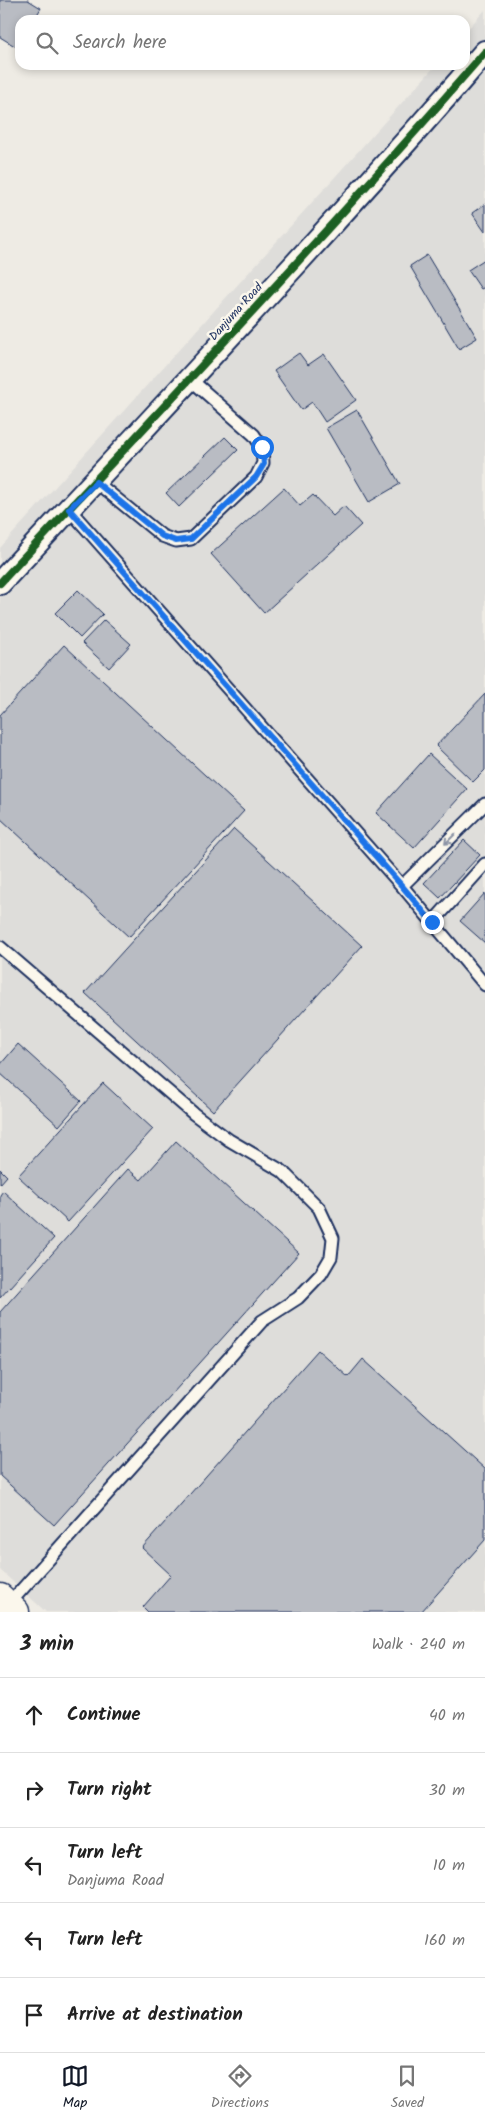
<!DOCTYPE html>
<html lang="en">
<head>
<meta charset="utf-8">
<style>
  :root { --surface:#fff; --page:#f2f2f2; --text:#222; --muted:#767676; --line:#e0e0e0; --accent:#111827 }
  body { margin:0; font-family:Kalam,sans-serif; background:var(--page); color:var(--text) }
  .stop { position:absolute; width:15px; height:15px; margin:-11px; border:4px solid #1a73e8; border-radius:50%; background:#fff }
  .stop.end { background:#1a73e8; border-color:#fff; box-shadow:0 1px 5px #0008 }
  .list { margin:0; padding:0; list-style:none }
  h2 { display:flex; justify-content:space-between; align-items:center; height:65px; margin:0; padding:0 20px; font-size:21px }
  h2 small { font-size:16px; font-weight:400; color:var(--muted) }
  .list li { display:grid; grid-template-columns:32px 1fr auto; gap:15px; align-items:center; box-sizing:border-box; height:75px; padding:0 20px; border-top:1px solid var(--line) }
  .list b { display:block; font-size:19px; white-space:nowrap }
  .list p { margin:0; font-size:16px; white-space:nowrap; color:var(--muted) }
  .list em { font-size:16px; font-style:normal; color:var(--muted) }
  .icon { flex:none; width:28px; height:28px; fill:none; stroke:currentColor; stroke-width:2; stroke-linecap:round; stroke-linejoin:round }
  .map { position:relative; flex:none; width:485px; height:1612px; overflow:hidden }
  .search { position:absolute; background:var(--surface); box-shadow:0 2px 8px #0003; left:15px; right:15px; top:15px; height:55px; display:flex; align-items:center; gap:12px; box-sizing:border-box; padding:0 18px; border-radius:15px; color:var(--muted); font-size:19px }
  .sheet { height:440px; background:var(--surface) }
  nav { display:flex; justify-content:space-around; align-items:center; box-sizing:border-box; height:70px; border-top:1px solid var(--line); background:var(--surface); font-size:14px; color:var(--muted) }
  nav a { display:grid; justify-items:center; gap:2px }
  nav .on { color:var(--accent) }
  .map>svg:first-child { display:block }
  .built { fill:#deddda }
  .building { fill:#b9bcc3; stroke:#1b2f5e }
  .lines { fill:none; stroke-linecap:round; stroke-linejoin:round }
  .service-casing { stroke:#1b2f5e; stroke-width:15 }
  .minor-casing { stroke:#1b2f5e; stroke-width:26 }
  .primary-casing { stroke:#1b2f5e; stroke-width:31 }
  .service { stroke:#fbf7ec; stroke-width:11 }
  .minor { stroke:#fbf7ec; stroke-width:22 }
  .primary { stroke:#fbf7ec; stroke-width:28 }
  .cycleway-casing { stroke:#fbf7ec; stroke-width:11 }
  .cycleway { stroke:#1b5e20; stroke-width:8 }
  .oneway { stroke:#8b93a5 }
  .route { stroke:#1a73e8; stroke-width:6 }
  .labels { text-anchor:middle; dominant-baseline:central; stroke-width:5; stroke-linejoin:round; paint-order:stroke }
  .street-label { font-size:12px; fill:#1b2f5e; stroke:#fbf7ec }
</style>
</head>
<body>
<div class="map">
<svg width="485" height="1612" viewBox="0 0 485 1612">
  <rect width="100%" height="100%" fill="#eeebe4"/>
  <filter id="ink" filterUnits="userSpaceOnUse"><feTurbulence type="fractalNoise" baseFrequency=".02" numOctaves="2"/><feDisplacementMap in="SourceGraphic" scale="10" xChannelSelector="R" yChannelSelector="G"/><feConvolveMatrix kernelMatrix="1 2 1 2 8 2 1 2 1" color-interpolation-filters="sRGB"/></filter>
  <g filter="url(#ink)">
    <path class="built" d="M485 10V1612H46L0 1570V548L436 65H465V32Z"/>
    <path class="building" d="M0 0H28L41 8 34 20H20V44L18 48 0 37Z
      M485 204V232L472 213Z
      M427 255 477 338 459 349 410 266Z
      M485 259V287L481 289 468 270Z
      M299 353 308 365 324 354 356 400 325 422 312 402 301 410 274 371Z
      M357 410 400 484 369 502 326 428Z
      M225 437 238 450 179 507 166 493Z
      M284 488 300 506 313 495 333 516 344 506 361 525 264 613 211 554Z
      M78 590 103 614 80 638 55 613Z
      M104 620 131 644 109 668 82 643Z
      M64 645 244 811 129 937 0 818V715Z
      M485 694V770L473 782 436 746Z
      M429 754 467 789 414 848 376 813Z
      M234 829 362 946 213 1111 85 993Z
      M464 840 480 855 440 898 424 883Z
      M485 893V943L460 921Z
      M18 1044 81 1101 59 1126 0 1073V1065Z
      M103 1083 153 1129 68 1222 18 1176Z
      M176 1141 299 1253 54 1525 0 1476V1312L128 1169 141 1180Z
      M0 1169 7 1176 0 1184Z
      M3 1191 54 1238 0 1298V1195Z
      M318 1350 348 1377 363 1359 485 1469V1540L421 1612H148L143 1607 171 1575 142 1548Z"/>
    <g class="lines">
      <g class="service-casing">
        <path id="service" d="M96 482 162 536 176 541 191 539 256 477 263 463 262 447 254 435 190 379
          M69 509 402 886 485 985
          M402 886 485 804
          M432 923 485 864
          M0 947 194 1114 229 1140 282 1171 319 1208 333 1238 331 1257 321 1274 298 1298 262 1321 8 1605"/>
      </g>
      <g class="minor-casing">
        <path id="minor" d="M0 583C163 407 328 233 485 52"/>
      </g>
      <g class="primary-casing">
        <path id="primary" d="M0 1598 15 1612"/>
      </g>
      <use href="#service" class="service"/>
      <use href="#minor" class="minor"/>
      <use href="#primary" class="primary"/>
      <g class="cycleway-casing">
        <path id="cycleway" d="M0 583C163 407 328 233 485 52"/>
      </g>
      <use href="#cycleway" class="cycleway"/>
    </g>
    <defs><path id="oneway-shaft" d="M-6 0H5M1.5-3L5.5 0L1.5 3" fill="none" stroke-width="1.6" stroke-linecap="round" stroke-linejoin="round" transform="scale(1.25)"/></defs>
    <use class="oneway" href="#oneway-shaft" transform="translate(450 839) rotate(135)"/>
  </g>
  <g class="lines" filter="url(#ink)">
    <path class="route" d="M262 447 264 464 256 477 191 539 176 541 162 536 96 482 69 509 402 886 432 922"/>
  </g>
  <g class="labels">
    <g class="street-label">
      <text transform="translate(236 312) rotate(-48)">Danjuma Road</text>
    </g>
  </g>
</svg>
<div class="stop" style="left:262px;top:447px"></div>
<div class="stop end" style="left:432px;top:922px"></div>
<div class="search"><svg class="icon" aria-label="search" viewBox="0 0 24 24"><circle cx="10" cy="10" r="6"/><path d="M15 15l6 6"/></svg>Search here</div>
</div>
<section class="sheet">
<h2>3 min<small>Walk · 240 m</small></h2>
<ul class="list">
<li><svg class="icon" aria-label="ahead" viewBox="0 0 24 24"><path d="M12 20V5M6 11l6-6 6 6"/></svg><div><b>Continue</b></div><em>40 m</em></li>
<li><svg class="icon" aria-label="right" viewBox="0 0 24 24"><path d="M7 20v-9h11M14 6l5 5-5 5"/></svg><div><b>Turn right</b></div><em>30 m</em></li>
<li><svg class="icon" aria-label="left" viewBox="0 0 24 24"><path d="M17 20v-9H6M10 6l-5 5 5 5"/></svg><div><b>Turn left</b><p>Danjuma Road</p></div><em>10 m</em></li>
<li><svg class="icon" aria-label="left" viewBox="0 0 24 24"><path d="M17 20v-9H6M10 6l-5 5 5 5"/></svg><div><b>Turn left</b></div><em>160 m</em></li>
<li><svg class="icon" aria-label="arrive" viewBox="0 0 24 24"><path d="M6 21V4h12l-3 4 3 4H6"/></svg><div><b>Arrive at destination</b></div></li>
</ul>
</section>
<nav>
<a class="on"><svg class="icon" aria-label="map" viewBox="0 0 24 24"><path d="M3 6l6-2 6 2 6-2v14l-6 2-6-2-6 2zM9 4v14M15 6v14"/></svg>Map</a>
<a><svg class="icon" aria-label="directions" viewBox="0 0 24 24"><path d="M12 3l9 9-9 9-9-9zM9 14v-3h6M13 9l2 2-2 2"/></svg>Directions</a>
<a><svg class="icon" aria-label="saved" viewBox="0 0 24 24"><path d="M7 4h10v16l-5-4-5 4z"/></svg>Saved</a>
</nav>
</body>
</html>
